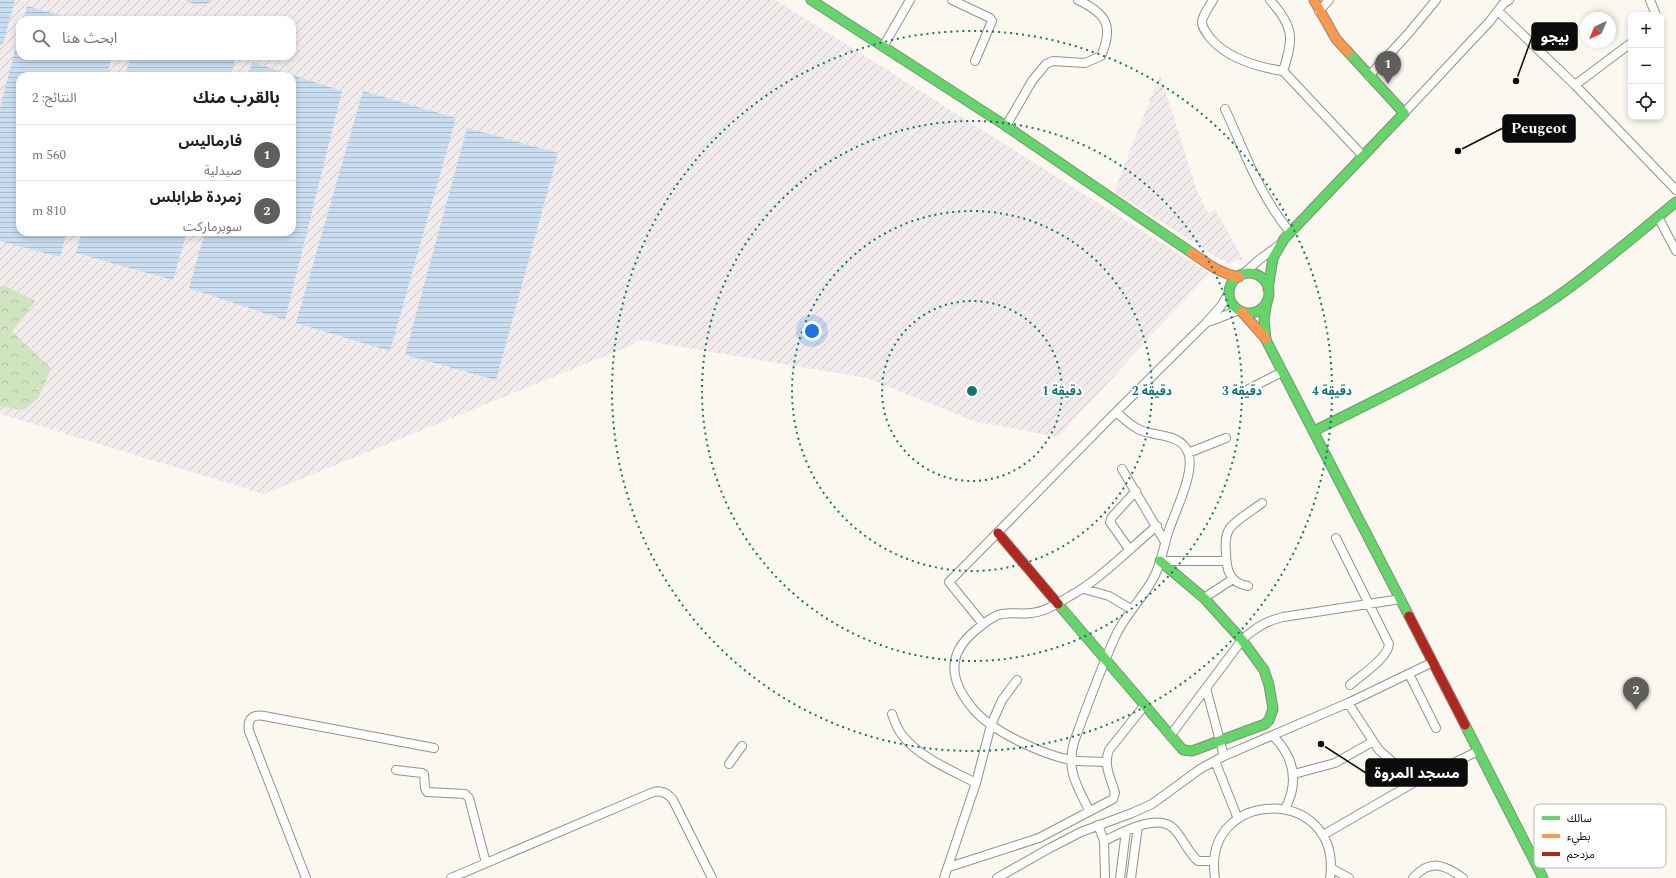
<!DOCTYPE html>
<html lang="ar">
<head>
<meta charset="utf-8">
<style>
  :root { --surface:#fff; --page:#f6f6f6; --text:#202124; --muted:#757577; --line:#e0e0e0; --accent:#5f5e5b }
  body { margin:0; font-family:Spectral,"Noto Sans Arabic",serif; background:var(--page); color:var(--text); direction:rtl }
  .controls { position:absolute; right:12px; top:12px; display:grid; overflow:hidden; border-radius:8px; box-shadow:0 2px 6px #0003 }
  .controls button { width:36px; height:36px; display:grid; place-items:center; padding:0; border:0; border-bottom:1px solid var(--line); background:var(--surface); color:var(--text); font:20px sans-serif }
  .compass { position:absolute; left:1580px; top:12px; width:36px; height:36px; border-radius:50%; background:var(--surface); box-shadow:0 2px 6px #0003; rotate:224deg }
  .you { position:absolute; left:812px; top:331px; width:14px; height:14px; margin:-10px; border:3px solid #fff; border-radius:50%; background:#1a73e8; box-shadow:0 0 0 6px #1a73e833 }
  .badge { display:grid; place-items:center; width:26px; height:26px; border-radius:50%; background:var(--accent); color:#fff; font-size:13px; font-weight:700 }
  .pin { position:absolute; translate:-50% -33px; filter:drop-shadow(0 1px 2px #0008) }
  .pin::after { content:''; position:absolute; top:21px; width:14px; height:12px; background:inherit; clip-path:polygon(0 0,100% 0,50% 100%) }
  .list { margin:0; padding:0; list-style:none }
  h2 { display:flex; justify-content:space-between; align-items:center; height:52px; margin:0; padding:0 16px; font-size:17px }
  h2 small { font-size:13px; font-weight:400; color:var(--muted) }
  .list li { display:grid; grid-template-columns:26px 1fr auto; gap:12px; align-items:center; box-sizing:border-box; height:56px; padding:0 16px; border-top:1px solid var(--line) }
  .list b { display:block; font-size:15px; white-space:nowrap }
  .list p { margin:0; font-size:13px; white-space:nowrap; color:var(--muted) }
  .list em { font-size:13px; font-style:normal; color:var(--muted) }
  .icon { flex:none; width:22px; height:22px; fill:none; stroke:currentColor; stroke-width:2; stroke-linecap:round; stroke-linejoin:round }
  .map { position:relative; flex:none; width:1676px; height:878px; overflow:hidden; direction:ltr }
  .search { position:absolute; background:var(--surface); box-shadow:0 2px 6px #0003; left:16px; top:16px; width:280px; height:44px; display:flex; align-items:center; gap:10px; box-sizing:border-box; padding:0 14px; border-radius:12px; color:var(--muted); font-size:15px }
  .panel { position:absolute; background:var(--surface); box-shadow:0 2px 6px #0003; left:16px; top:72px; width:280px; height:164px; border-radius:12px; direction:rtl }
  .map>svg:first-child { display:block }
  .industrial { fill:url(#industrial-furrows); fill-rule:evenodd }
  .forest { fill:url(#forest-crowns) }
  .water { fill:url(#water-rules) }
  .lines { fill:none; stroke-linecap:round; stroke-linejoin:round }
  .street-casing { stroke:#93928e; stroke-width:10 }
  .fast-casing { stroke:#898884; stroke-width:11 }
  .slow-casing { stroke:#898884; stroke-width:11 }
  .jam-casing { stroke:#898884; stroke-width:11 }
  .street { stroke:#fefefd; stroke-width:8 }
  .fast { stroke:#63d668; stroke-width:9 }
  .slow { stroke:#ff974d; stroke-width:9 }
  .jam { stroke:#b3261e; stroke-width:9 }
  .ring { fill:none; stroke:#0f766e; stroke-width:2; stroke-dasharray:2 4 }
  .key { fill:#fff; stroke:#b6b6b6; stroke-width:1 }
  .key-label { font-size:11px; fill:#0b0b0b }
  .centre { fill:#0f766e; stroke:#fff; stroke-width:2 }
  .ring-label { font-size:12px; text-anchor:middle; font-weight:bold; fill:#0f766e; stroke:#fff; stroke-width:4; stroke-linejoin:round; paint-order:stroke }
  .leader { fill:none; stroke:#0b0b0b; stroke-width:1.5 }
  .callout-dot { fill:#0b0b0b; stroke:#fff; stroke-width:1.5 }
  .callout { fill:#0b0b0b; stroke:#0b0b0b; stroke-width:1.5 }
  .callout-label { font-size:15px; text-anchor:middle; font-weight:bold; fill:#fff }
</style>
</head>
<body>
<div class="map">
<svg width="1676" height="878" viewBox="0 0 1676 878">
  <defs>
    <pattern id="industrial-furrows" width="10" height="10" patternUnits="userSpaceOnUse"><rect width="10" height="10" fill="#f1ebec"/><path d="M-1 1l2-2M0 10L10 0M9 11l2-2" fill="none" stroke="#cdc8c9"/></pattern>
    <pattern id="forest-crowns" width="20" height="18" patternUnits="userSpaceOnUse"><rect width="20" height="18" fill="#cfe4bf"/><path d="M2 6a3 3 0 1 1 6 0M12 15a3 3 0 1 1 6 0" fill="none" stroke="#b0c2a3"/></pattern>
    <pattern id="water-rules" width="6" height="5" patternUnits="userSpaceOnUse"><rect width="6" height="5" fill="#c8ddf0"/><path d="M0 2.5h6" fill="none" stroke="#aabccc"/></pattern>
  </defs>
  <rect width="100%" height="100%" fill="#faf8ef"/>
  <path class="industrial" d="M0 0H776L1209 273 1058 437 973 421 867 378 640 340 630 346 264 494 0 414ZM20 20H292V56H20ZM20 76H292V232H20Z
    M1160 74 1197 191 1208 213 1215 209 1243 259 1228 264 1114 192Z"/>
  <path class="forest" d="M0 286 7 287 35 301 12 332 51 368 39 397 24 410 0 406Z"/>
  <path class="water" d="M0 0H15L3 44 0 46Z
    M185 0H214C204 6 195 6 185 0Z
    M27 6 77 20H23Z
    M20 31V56H112L107 76H20V232H67L60 257 0 241V108Z
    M131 56H236L231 76H125Z
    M252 62 342 91 285 320 189 288 205 232H292V76H248Z
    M363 91 456 118 390 351 296 323Z
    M467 128 558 153 496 380 405 355Z
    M82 232H187L173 280 76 253Z"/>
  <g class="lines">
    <g class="street-casing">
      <path id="street" d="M952 0 990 18 992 21 975 61
        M1213 0C1209 7 1203 14 1202 22 1202 28 1207 34 1211 39 1229 59 1257 67 1283 71L1363 156
        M1270 0C1294 27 1294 38 1283 71
        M1650 0 1656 15
        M1319 11 1329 0
        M1498 11 1575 85 1676 190
        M883 47 910 0
        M1369 76 1407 35 1436 0
        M1575 85 1631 43
        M1225 109C1245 152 1259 195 1290 232
        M1404 113 1490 21 1503 4 1509 0
        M1006 126 1032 81 1046 64 1053 61 1085 63 1101 56C1114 26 1107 14 1078 0
        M1658 217 1676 251
        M1242 275 1260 259 1278 246
        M1211 321 1239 310
        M1243 392 1282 372
        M1188 453 1226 438
        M1122 469 1165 542
        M1336 538 1389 644C1388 658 1361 675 1350 685
        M1129 549 1110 522 1112 517 1136 491
        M1160 561H1226
        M1248 586C1229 583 1226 569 1226 552 1225 543 1225 535 1230 528 1238 518 1252 511 1262 503
        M1084 589 1109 596 1131 609
        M1204 598 1233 579
        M983 624 949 582 1116 412 1206 323 1221 306 1229 293
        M1409 674 1436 728
        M1206 688 1224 756
        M1348 703 1379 750 1415 782
        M892 714C895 722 897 730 903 736 919 757 953 771 976 783
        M1170 736 1242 640C1255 628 1266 621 1283 617L1401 599
        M1273 736C1295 758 1299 782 1285 809
        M1215 761 1238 819
        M1106 762C1094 761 1081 762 1070 760 1042 754 993 732 974 710 950 682 945 655 976 630 983 624 990 618 998 615 1009 611 1020 615 1031 613 1045 612 1058 603 1070 596 1100 580 1130 548 1157 526
        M729 764 742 746
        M396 770 422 773 424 774 425 788 427 792 465 794 469 798 486 863
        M1294 774 1335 763 1372 742
        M1089 810C1077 786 1066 770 1074 742 1087 706 1100 670 1116 635 1126 614 1142 599 1153 579 1161 565 1163 549 1168 533 1174 513 1196 472 1188 452 1180 433 1156 437 1140 430 1131 426 1123 418 1116 412
        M1098 825 1104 841 1105 878
        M1323 835 1415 782 1478 751
        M1104 841C1121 833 1158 812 1174 829 1183 838 1188 853 1198 861H1214
        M949 867 1039 838 1113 799 1115 793C1111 778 1103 766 1109 750L1144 706
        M1331 868 1349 878
        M306 878 249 731C247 719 252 714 264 716L434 748
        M451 878 651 793C660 789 667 792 673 800L712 878
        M944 878 976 783 991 725 1002 700 1017 680
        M997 878 1050 848 1081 832 1132 813 1152 804 1200 769 1224 756 1348 703 1433 662
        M1120 878 1126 831
        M1131 878 1138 826
        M1215 878C1201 786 1343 785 1330 878
        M1413 878C1430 859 1444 864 1463 878"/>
    </g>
    <g class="fast-casing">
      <path id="fast" d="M811 0 1006 126 1192 253
        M1229 293a20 20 0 1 1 40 0a20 20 0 1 1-40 0Z
        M1268 289 1273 258 1284 239 1404 113 1348 52
        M1267 301 1264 320 1266 340 1409 616
        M1314 431C1397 390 1481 349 1558 296 1599 267 1637 234 1676 202
        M1058 604 1183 750 1192 751 1265 724 1269 720 1273 709 1269 685 1264 670 1242 640 1204 598 1160 561
        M1465 725 1543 878"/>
    </g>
    <g class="slow-casing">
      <path id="slow" d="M1314 0 1336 39 1348 52
        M1192 253C1207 263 1220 274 1239 277
        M1242 312 1266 339"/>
    </g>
    <g class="jam-casing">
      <path id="jam" d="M998 533 1058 604
        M1409 616 1465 725"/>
    </g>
    <use href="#street" class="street"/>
    <use href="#fast" class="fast"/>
    <use href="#slow" class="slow"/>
    <use href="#jam" class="jam"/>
  </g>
  <g class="ring">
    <circle cx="972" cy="391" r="90"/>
    <circle cx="972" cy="391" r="180"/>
    <circle cx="972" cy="391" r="270"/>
    <circle cx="972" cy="391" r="360"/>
  </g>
  <rect x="1534" y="804" width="132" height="64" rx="6" class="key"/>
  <rect x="1542" y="816" width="18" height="4" fill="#63d668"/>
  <rect x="1542" y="834" width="18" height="4" fill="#ff974d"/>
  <rect x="1542" y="852" width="18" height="4" fill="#b3261e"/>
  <g class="key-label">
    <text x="1567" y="822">سالك</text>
    <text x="1567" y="840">بطيء</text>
    <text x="1567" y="858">مزدحم</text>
  </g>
  <circle cx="972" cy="391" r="6" class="centre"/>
  <g class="ring-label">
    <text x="1062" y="395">1 دقيقة</text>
    <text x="1152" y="395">2 دقيقة</text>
    <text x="1242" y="395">3 دقيقة</text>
    <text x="1332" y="395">4 دقيقة</text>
  </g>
  <path class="leader" d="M1516 81L1532 37M1458 151L1503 128M1321 744L1366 773"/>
  <g class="callout-dot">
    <circle cx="1516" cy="81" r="4"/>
    <circle cx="1458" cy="151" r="4"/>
    <circle cx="1321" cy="744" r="4"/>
  </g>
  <g class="callout">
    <rect x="1532" y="23" width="45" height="27" rx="4"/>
    <rect x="1503" y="115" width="72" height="27" rx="4"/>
    <rect x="1366" y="759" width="101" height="27" rx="4"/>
  </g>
  <g class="callout-label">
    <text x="1555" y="42">بيجو</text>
    <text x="1539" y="133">Peugeot</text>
    <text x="1417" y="778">مسجد المروة</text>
  </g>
</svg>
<div class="controls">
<button>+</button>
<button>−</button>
<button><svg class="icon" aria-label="locate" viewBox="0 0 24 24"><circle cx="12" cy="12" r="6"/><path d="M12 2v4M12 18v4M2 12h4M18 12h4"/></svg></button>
</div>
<svg class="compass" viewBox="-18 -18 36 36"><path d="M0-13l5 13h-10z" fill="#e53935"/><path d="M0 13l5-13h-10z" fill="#757577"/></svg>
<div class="you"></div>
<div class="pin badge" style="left:1388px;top:84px">1</div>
<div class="pin badge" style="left:1636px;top:710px">2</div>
<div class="search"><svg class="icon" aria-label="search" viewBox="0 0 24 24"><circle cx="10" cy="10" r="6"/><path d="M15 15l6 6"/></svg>ابحث هنا</div>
<section class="panel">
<h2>بالقرب منك<small>النتائج: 2</small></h2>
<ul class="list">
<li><span class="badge">1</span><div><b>فارماليس</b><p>صيدلية</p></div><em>560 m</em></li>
<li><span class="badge">2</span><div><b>زمردة طرابلس</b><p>سوبرماركت</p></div><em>810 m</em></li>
</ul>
</section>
</div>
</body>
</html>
